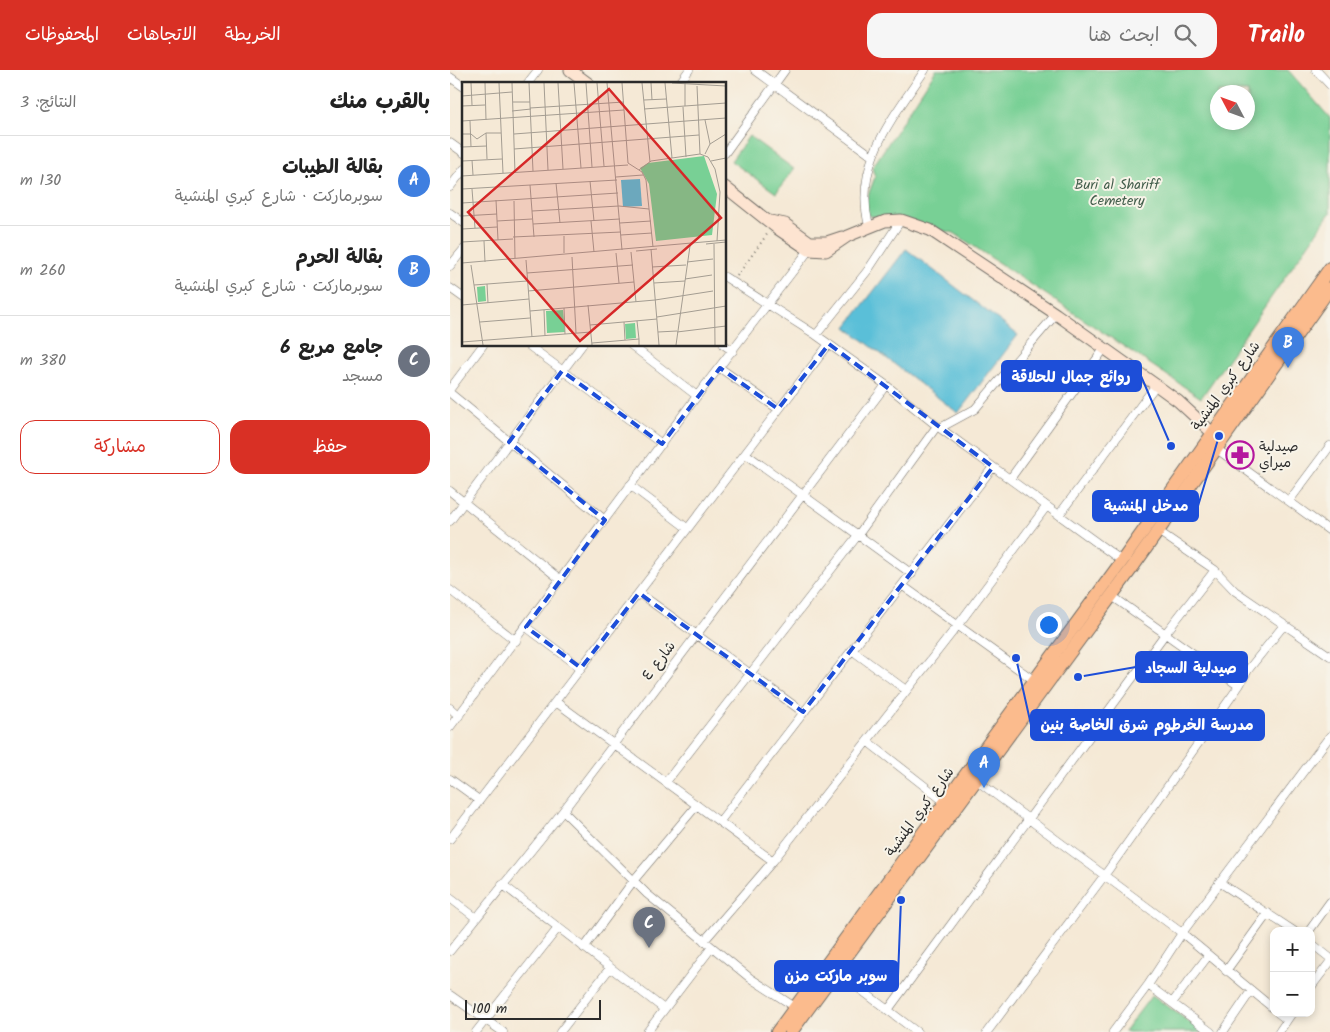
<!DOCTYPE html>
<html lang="ar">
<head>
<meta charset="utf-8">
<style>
  :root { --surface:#fff; --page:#f6f6f6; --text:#222; --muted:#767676; --line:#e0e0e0; --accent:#d93025 }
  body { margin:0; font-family:Kalam,"Playpen Sans Arabic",sans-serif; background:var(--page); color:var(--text); direction:rtl }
  .controls { position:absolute; right:15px; bottom:15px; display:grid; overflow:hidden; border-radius:10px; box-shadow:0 2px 8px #0003 }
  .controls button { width:45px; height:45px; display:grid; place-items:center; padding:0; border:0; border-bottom:1px solid var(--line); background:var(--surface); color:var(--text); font:25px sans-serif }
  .compass { position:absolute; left:760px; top:15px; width:45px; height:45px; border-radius:50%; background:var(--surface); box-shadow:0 2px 8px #0003; rotate:311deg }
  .scale { position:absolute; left:15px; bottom:12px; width:136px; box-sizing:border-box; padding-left:5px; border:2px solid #2b2b2b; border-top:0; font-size:14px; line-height:18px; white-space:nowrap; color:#2b2b2b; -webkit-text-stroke:4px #f7f3e8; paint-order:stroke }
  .you { position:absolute; left:598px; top:554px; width:18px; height:18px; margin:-12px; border:4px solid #fff; border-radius:50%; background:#1a73e8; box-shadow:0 0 0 8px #1a73e833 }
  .badge { display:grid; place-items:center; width:32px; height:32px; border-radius:50%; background:var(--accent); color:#fff; font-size:16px; font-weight:700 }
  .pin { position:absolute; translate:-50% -41px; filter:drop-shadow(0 1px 2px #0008) }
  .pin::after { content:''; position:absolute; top:26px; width:18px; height:15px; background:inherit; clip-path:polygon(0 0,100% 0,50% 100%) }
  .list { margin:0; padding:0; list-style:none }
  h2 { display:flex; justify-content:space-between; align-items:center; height:65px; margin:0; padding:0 20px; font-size:21px }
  h2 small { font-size:16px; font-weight:400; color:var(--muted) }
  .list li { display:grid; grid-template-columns:32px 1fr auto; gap:15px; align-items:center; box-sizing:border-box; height:90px; padding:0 20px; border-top:1px solid var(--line) }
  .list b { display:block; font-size:19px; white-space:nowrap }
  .list p { margin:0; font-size:16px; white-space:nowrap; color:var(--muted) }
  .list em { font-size:16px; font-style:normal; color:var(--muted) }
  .actions { display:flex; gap:10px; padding:15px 20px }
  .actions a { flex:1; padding:11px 0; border:1px solid var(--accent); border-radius:15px; text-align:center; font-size:18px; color:var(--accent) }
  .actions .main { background:var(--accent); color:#fff }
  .icon { flex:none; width:28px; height:28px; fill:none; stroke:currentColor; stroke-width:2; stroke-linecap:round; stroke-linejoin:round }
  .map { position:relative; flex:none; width:880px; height:962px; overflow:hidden; direction:ltr }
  header { display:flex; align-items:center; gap:30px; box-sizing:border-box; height:70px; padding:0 25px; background:var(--accent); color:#fff }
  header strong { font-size:24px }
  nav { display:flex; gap:28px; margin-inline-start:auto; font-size:18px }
  .search { width:350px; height:45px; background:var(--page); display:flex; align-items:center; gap:12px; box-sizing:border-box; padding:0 18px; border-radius:15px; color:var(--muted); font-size:19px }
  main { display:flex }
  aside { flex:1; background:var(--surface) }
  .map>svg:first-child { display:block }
  .green { fill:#78d095; stroke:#527e60; fill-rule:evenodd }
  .water { fill:#5abfd8; stroke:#427582 }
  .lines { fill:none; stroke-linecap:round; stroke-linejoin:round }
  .street-casing { stroke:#726e67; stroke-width:9 }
  .secondary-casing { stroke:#726e67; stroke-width:13 }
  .primary-casing { stroke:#726e67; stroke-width:14 }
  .path { stroke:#726e67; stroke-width:2; stroke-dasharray:1 4; stroke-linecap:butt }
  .street { stroke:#fff; stroke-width:8 }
  .secondary { stroke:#fde4d1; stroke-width:11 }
  .primary { stroke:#fbbb8d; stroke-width:12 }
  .marked { fill:none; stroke:#1d4ed8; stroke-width:4; stroke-dasharray:10 6; stroke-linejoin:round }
  .labels { text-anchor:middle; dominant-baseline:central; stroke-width:4; stroke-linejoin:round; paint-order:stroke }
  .park-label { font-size:14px; fill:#425d4b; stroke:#f7f3e8 }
  .street-label { font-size:14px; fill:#2b2b2b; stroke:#f7f3e8 }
  .poi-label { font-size:14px; fill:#2b2b2b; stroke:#f7f3e8; text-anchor:start }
  .inset-road { fill:none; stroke:#a49d92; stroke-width:1 }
  .view { fill:#d62828; fill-opacity:0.15; stroke:#d62828; stroke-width:2.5 }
  .inset-edge { fill:none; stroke:#2b2b2b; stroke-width:2.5 }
  .leader { fill:none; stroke:#1d4ed8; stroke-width:2 }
  .callout-dot { fill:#1d4ed8; stroke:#f7f3e8; stroke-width:2 }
  .callout { fill:#1d4ed8; stroke:#1d4ed8; stroke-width:2 }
  .callout-label { font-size:15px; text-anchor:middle; font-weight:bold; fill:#fff }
</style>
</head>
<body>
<header>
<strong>Trailo</strong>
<div class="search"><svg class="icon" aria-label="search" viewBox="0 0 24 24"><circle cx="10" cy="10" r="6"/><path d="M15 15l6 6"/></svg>ابحث هنا</div>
<nav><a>الخريطة</a><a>الاتجاهات</a><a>المحفوظات</a></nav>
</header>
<main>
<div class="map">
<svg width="880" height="962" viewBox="0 0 880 962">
  <rect width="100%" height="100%" fill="#f7f3e8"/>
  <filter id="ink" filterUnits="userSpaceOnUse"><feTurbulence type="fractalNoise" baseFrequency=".02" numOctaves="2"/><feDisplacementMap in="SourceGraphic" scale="10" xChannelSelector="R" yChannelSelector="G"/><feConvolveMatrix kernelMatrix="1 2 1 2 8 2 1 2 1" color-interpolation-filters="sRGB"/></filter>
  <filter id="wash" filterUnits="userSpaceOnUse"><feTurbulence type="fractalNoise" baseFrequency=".0096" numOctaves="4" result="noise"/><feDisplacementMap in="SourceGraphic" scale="20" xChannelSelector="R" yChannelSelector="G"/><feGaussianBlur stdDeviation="1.12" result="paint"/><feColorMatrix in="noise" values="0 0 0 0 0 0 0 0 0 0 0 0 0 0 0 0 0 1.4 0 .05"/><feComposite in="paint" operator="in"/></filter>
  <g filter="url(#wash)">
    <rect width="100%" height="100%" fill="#f5e9d6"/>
    <path class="green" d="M486 0H838L880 48V143L751 328 504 163 411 144 425 107 422 98ZM768 22H798V52H768Z
      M299 66 344 99 326 123 281 91Z
      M702 925 753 962H674Z"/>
    <path class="water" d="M456 179 568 265 508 343 396 257Z"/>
  </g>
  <g filter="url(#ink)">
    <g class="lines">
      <g class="street-casing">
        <path id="street" d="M305 0 422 86
          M866 0 880 15
          M0 7 14 17
          M77 14 88 0
          M229 14 239 0
          M0 73 14 83
          M275 83 335 0
          M0 117 14 99
          M0 143 14 153
          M419 156C403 94 442 49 475 0
          M0 196 14 179
          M275 207 366 265 436 315 487 356 672 491
          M0 218 14 228
          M366 265 418 200 451 150
          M78 275 212 374
          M181 275 247 326
          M274 275 283 281
          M270 298 328 339
          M0 319 33 275
          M0 323 155 450
          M490 358 525 339 606 244
          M764 377 880 461
          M296 384 462 504
          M560 409 654 279
          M180 415 237 458
          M0 421 111 510
          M839 431 880 376
          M609 445 706 315
          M0 451 132 275
          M708 461 765 500 785 521 880 586
          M453 516 585 611
          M0 520 66 571
          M189 523 353 642
          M662 526 789 616
          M76 557 131 598
          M403 581 456 620
          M106 632 323 791
          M0 638 9 646
          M0 657 247 326 359 180
          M417 671 495 732
          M0 709 29 730
          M526 710 732 863 824 939
          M216 712 408 465 487 356
          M113 741 197 824 300 908 345 937
          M270 751 543 397
          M0 769 379 274
          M769 812 844 861
          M52 814 214 939
          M0 828 25 847
          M859 861 880 832
          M254 871 323 791 508 555 596 437
          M861 873 880 888
          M134 878 184 810 247 735
          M0 881 113 741 436 315
          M386 901 467 962
          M776 901 818 843
          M698 915 761 962
          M861 917 880 892
          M0 925 53 962
          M722 933 758 886
          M438 940 715 564 765 500
          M828 943 837 950
          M26 962 108 858
          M110 962 160 898
          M197 962 262 877
          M537 962 654 806 789 616 798 600 834 555
          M663 962 698 915 732 863 880 666
          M773 962 801 921
          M829 962 842 943"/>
      </g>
      <g class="secondary-casing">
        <path id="secondary" d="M120 0 139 14
          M275 117 328 159 359 180 376 181 398 166 435 151 451 150 480 160 606 244 706 315 728 331 769 369
          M320 151 335 154 360 172H377L392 167"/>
      </g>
      <g class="primary-casing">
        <path id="primary" d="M327 962 672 491 880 198
          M341 962 682 498 880 218"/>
      </g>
      <path class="path" d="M287 206 318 163"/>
      <use href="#street" class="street"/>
      <use href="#secondary" class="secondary"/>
      <use href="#primary" class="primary"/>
    </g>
  </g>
  <path class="marked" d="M379 274 543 397 353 642 189 523 131 598 76 557 155 450 59 372 112 301 212 374 270 298 328 339Z"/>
  <defs>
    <g id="pharmacy-ring" transform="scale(1.4375)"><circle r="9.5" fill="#f7f3e8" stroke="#b5179e" stroke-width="1.5"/><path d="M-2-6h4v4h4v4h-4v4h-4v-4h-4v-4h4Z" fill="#b5179e"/></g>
  </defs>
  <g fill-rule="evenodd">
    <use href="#pharmacy-ring" x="790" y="385"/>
  </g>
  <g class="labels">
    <g class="park-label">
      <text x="667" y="115">Buri al Shariff<tspan x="667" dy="16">Cemetery</tspan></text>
    </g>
    <g class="street-label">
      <text transform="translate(776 316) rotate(-54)">شارع كبري المنشية</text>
      <text transform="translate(209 591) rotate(-53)">شارع ٤</text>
      <text transform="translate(470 742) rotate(-54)">شارع كبري المنشية</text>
    </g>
    <g class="poi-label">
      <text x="809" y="377">صيدلية<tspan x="809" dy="16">ميراي</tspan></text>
    </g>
  </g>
  <g transform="translate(12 12)">
    <rect width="264" height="264" fill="#f5e9d6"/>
    <path d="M242 74 255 112 250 153 194 159 187 102 178 86 186 81ZM23 204 24 219 16 220 15 205ZM101 228 103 250 85 251 84 229ZM173 241 174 256 164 257 163 242Z" fill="#78d095"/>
    <path d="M178 97 180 124 161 125 159 98Z" fill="#5abfd8"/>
    <path class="inset-road" d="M9 1 10 23M23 1 24 38M37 1 41 91M50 1 53 91M67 1 71 89M82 1 86 88M96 1 101 87M112 1 119 86M124 1 130 85M135 1 142 84M145 1 160 168M160 1 166 81 180 90 184 98 191 165M180 1 188 80M189 1 190 18M203 1 210 76M210 1 264 4M235 4 238 72M0 14 50 10M182 18 204 17M51 20H68M0 24 23 23M223 24V1M221 25 224 75M68 26 162 20M182 27 264 21M50 29 69 27M243 38 248 62M0 39 162 28M8 39 9 65M24 51 25 77M0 52H9L15 57 24 51H39M52 52 264 36M0 65 25 64M52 67 237 53M243 72 248 62 264 52M10 78 11 93M0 79 40 77M249 79 264 76M177 88 189 79 238 72 246 75 253 87 258 110 255 159M0 94 166 83M154 95 181 93M128 99 132 139M94 101 98 141M68 103 72 155M0 107 155 98M10 107 13 146M34 118 36 158M52 119 53 176M0 121 156 111M157 124 187 127M70 129 157 124M0 134 35 132M35 139 70 137M129 139 132 170M158 141 189 139M71 142 158 137M0 147 35 145M159 153 190 151M102 154V171M51 155 159 150M22 159 23 180M0 160 51 157M244 162 264 160M252 162 253 263M189 167 197 263M174 169 195 167M169 170 174 220M154 171 157 201M110 175 114 251M64 178 70 255M225 180 251 177M0 181 264 158M9 183 21 263M190 185 224 183M65 191 171 183M223 197 250 193M192 201 223 199M25 202 26 221M12 203 65 199M66 209 172 200M0 223 67 217M126 223 130 263M102 226 103 252M82 228 83 254M68 229 193 218 251 209M195 235 264 224M175 239 177 257M18 240 68 236M162 240 163 258M128 243 195 237M196 250 215 249M215 250 264 244M0 260 129 250M130 261 177 257V263M214 263 228 164"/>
    <path class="view" d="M147 7 259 136 118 259 6 130Z"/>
    <rect width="264" height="264" class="inset-edge"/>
  </g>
  <path class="leader" d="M721 376L691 306M769 366L748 436M628 607L686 597M566 588L581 655M451 830L448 906"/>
  <g class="callout-dot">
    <circle cx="721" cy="376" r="5"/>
    <circle cx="769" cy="366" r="5"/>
    <circle cx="628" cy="607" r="5"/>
    <circle cx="566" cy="588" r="5"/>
    <circle cx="451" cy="830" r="5"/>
  </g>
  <g class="callout">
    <rect x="552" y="291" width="139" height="30" rx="5"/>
    <rect x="643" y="421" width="105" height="30" rx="5"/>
    <rect x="686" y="582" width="111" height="30" rx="5"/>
    <rect x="581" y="640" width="233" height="30" rx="5"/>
    <rect x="325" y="891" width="123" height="30" rx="5"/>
  </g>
  <g class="callout-label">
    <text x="621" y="312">روائع جمال للحلاقة</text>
    <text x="696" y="441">مدخل المنشية</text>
    <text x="741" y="603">صيدلية السجاد</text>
    <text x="697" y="660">مدرسة الخرطوم شرق الخاصة بنين</text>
    <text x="386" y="911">سوبر ماركت مزن</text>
  </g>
</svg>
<div class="controls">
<button>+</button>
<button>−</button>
</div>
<svg class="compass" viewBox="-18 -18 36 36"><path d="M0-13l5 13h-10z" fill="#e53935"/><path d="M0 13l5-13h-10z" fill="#767676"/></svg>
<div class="scale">100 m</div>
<div class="you"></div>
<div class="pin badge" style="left:534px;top:718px;background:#3f7fe0">A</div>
<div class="pin badge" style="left:838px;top:298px;background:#3f7fe0">B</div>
<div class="pin badge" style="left:199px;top:878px;background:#6b7280">C</div>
</div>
<aside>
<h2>بالقرب منك<small>النتائج: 3</small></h2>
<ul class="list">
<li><span class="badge" style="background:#3f7fe0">A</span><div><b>بقالة الطيبات</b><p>سوبرماركت · شارع كبري المنشية</p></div><em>130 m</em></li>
<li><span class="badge" style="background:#3f7fe0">B</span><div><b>بقالة الحرم</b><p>سوبرماركت · شارع كبري المنشية</p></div><em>260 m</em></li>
<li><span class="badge" style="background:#6b7280">C</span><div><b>جامع مربع 6</b><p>مسجد</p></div><em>380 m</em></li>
</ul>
<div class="actions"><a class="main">حفظ</a><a>مشاركة</a></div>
</aside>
</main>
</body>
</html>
